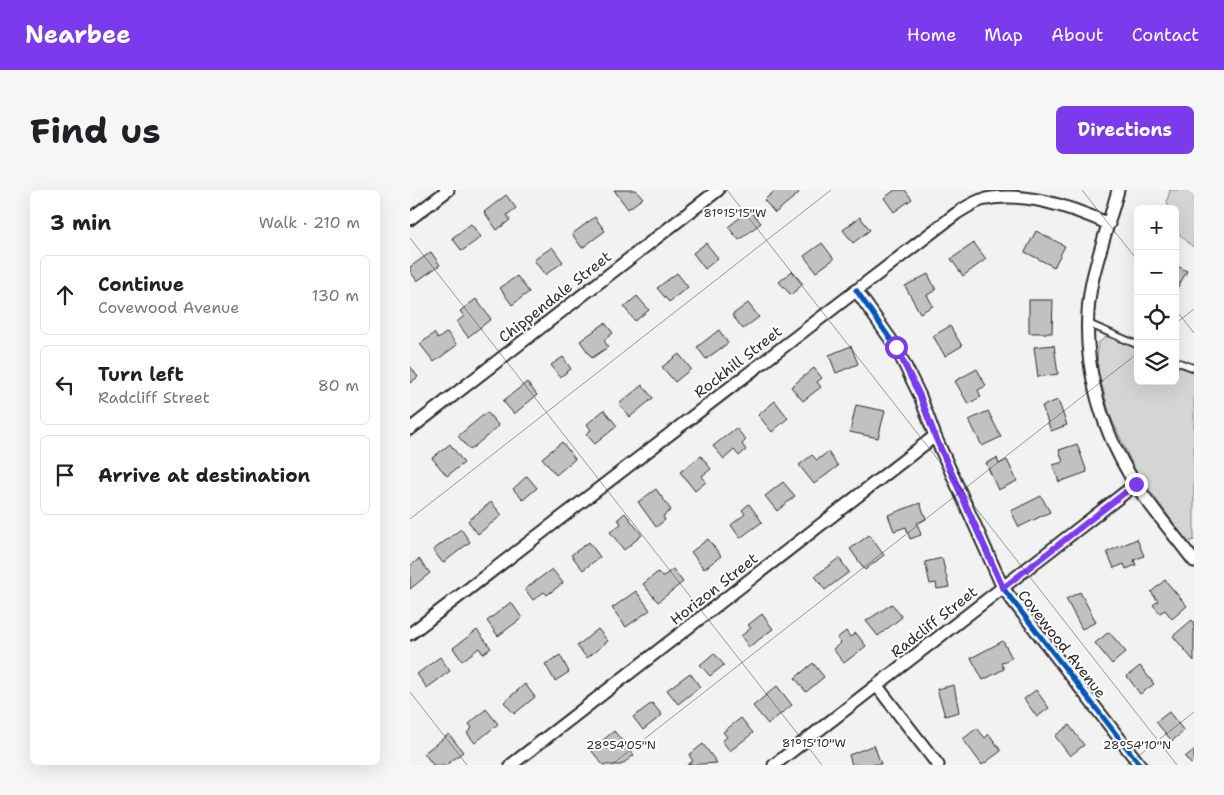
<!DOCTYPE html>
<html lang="en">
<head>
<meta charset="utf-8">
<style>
  :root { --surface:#fff; --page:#f6f6f6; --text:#202124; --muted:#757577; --line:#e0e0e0; --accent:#7c3aed }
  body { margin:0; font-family:"Shantell Sans",sans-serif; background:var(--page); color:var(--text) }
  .controls { position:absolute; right:15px; top:15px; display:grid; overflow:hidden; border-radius:8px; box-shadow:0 5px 20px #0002 }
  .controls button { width:45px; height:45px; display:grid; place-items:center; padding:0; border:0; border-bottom:1px solid var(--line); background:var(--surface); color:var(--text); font:25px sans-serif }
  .stop { position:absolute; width:15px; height:15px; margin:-11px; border:4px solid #7c3aed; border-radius:50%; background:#fff }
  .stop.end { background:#7c3aed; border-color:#fff; box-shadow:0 1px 5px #0008 }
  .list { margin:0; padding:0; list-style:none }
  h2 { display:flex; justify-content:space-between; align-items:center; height:65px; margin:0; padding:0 20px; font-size:21px }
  h2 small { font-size:16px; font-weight:400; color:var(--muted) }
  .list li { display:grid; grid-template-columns:32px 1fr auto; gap:15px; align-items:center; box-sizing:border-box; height:80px; margin:0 10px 10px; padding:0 10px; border:1px solid var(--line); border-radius:8px }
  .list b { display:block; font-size:19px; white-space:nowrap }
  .list p { margin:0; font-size:16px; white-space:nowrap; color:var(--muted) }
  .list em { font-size:16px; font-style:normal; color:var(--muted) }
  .icon { flex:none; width:28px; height:28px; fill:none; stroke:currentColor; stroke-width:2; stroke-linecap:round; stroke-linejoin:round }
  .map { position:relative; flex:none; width:784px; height:575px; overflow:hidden; border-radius:8px }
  header { display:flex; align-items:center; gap:30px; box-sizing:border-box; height:70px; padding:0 25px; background:var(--accent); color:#fff }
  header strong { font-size:24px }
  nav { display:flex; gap:28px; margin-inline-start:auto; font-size:18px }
  .intro { display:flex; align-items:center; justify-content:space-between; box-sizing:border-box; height:120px; padding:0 30px }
  h1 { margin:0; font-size:35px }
  .button { padding:12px 22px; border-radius:8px; background:var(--accent); color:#fff; font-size:18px; font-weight:700 }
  main { display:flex; gap:30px; padding:0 30px }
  aside { flex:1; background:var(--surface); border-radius:8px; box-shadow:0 5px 20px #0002 }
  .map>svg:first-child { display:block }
  .green { fill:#d5d5d5; stroke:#808080 }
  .building { fill:#c1c1c1; stroke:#2b2b2b }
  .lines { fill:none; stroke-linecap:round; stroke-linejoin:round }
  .service-casing { stroke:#2b2b2b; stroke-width:9 }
  .minor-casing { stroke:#2b2b2b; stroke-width:15 }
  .service { stroke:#fff; stroke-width:5.5 }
  .minor { stroke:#fff; stroke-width:11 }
  .cycleway-casing { stroke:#fff; stroke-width:8 }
  .cycleway { stroke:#0057b8; stroke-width:5 }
  .route { stroke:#7c3aed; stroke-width:6 }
  .ticks { fill:none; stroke:#2b2b2b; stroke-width:1; stroke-opacity:0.45 }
  .labels { text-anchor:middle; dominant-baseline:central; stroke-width:4; stroke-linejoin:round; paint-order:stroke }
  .street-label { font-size:15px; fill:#2b2b2b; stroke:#fff }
  .ticks-label { font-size:12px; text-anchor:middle; fill:#2b2b2b; stroke:#fff; stroke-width:4; stroke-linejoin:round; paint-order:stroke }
</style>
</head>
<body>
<header>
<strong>Nearbee</strong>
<nav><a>Home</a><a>Map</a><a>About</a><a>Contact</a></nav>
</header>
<div class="intro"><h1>Find us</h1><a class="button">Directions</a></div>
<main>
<aside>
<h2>3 min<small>Walk · 210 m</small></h2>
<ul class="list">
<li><svg class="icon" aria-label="ahead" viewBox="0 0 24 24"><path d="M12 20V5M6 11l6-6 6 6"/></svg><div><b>Continue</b><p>Covewood Avenue</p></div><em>130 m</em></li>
<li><svg class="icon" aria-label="left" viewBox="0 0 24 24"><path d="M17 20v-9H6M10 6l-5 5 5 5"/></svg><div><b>Turn left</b><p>Radcliff Street</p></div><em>80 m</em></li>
<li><svg class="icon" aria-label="arrive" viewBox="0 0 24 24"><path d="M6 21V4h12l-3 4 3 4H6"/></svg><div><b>Arrive at destination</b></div></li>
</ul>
</aside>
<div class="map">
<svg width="784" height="575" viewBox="0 0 784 575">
  <rect width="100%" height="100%" fill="#f2f2f2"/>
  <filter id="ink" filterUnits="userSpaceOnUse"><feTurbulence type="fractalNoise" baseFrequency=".02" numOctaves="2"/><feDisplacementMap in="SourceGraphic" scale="10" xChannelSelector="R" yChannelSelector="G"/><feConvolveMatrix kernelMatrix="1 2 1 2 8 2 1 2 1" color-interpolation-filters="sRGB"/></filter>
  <g filter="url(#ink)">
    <path class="green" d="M760 0H784V58L765 40V19H759L757 11Z
      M696 147H715L728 152V191H765V169L784 177V350L777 352 724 278 700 225 687 177 688 153Z"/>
    <path class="building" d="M204 0H226L233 8 218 19Z
      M366 0H387L389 3 365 23 354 10Z
      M485 0H495L502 9 484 22 474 8Z
      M96 5 106 18 97 25 100 30 87 40 74 22Z
      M340 20 351 33 329 50 318 37Z
      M185 27 195 41 172 58 162 44Z
      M450 27 460 40 443 53 433 40Z
      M61 34 71 47 52 61 42 48Z
      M626 41 655 56 644 77 615 62Z
      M296 53 308 68 295 79 283 63Z
      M412 53 424 69 406 82 394 66Z
      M564 53 576 69 553 86 541 69Z
      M142 57 153 72 135 85 124 70Z
      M21 62 30 75 7 91 0 81V77Z
      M765 75 777 81 765 102Z
      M382 81 393 94 381 105 369 92Z
      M267 83 278 97 259 112 247 98Z
      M518 84 526 100 517 105 523 116 510 123 495 96Z
      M107 86 119 102 102 115 90 98Z
      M227 106 239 120 225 131 214 117Z
      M66 109 81 129 58 147 47 132 54 126 50 121Z
      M619 110H643L642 143H619Z
      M338 113 349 127 333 139 322 125Z
      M195 133 203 143 194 150 198 157 182 168 170 151Z
      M540 136 552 156 535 166 523 146Z
      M309 140 318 153 296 169 287 157Z
      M37 142 47 155 24 172 10 154 24 143 28 149Z
      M644 155 648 184 628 187 624 157Z
      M441 156 448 174 426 183 419 165Z
      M269 164 281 179 265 192 252 177Z
      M153 167 161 179 150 187 141 175Z
      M0 176 8 187 0 193Z
      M404 178 412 188 407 192 411 197 393 211 381 197Z
      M567 179 576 196 568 200 571 207 558 214 545 191Z
      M117 192 127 205 104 224 93 211Z
      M232 195 243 208 220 227 209 214Z
      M648 210 657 235 641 241 632 216Z
      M365 211 378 228 362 242 348 225Z
      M446 215 475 221 468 248 440 242Z
      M194 220 207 236 185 254 176 244 181 240 177 234Z
      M578 221 591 247 572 256 559 230Z
      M77 222 89 236 60 260 48 246Z
      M326 238 336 250 332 254 336 260 329 266 324 260 314 269 303 256Z
      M152 252 165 269 146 285 132 268Z
      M40 254 54 273 37 286 22 268Z
      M667 254 677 282 649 292 643 275 653 272 649 260Z
      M418 262 428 276 404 294 389 275 402 265 407 270Z
      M291 266 301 279 292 286 296 292 285 301 270 282Z
      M587 268 589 274 597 270 607 291 588 300 576 273Z
      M117 286 127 298 113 310 103 299Z
      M373 292 385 306 367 321 355 306Z
      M246 299 261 320 253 326 255 330 246 337 228 312Z
      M631 306 640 322 609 337 601 321Z
      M81 312 92 325 68 344 58 331Z
      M510 313 516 329 507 333 511 345 500 349 496 337 484 341 478 325Z
      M339 314 352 332 330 348 321 335 335 324 332 320Z
      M215 323 232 345 214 360 200 342 211 334 208 329Z
      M51 339 60 352 33 373 23 360Z
      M459 345 474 365 455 380 440 359Z
      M298 349 311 366 294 379 281 362Z
      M727 349 734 366 724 370 726 375 716 379 714 374 704 378 697 362Z
      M179 352 190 367 173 380 161 365Z
      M429 368 439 382 415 400 405 386Z
      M532 368 539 397 527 399 526 393 520 394 515 372Z
      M9 369 20 383 0 399V376Z
      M142 379 153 393 137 405 134 402 123 410 115 399Z
      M263 379 273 392 248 412 233 394 248 382 252 387Z
      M755 390 777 416 762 429 755 420 750 423 743 415 748 411 741 402Z
      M226 401 240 420 216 437 202 418Z
      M670 402 686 432 672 439 656 409Z
      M101 412 112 428 88 446 77 431Z
      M482 414 492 427 468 446 456 431Z
      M352 424 363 439 339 457 331 446 341 438 338 435Z
      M782 430 784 433V471L763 446Z
      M188 439 198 451 177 468 167 456Z
      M67 440 81 458 73 464 69 458 52 471 43 458Z
      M436 441 440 447 446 443 456 456 434 473 423 459 431 453 427 448Z
      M699 442 716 462 702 474 685 453Z
      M593 451 602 468 591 473 594 479 573 490 561 468Z
      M304 463 314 475 300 486 290 475Z
      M150 465 159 482 145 491 135 474Z
      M30 467 40 481 17 498 7 484Z
      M403 473 414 487 396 502 385 488Z
      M730 476 744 494 730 504 717 486Z
      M280 483 290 497 268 514 257 500Z
      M115 494 125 507 104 524 94 512Z
      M544 495 549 522 535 526 527 499Z
      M367 496 382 515 358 534 343 516Z
      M626 500 639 518 627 527 614 509Z
      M242 513 252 525 233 540 223 527Z
      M76 519 88 534 65 553 57 543 62 538 59 534Z
      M759 522 774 541 762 551 746 532Z
      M331 528 343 543 320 561 312 551 317 547 313 542Z
      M659 535 674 555 660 566 645 546Z
      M567 538 575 548 579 544 591 561 572 575 553 549Z
      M204 541 224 565 211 575H193L181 560Z
      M39 544 53 562 36 575H23L14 563Z
      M293 554 307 573 277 575 283 571 279 565Z
      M464 555 471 574 442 575 439 565Z
      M784 560V575H782L775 567Z"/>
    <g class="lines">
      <g class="service-casing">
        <path id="service" d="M679 134 728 155
          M765 171 784 178"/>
      </g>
      <g class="minor-casing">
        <path id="minor" d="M708 0C700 30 689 61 682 92 668 161 688 236 726 295 744 321 765 346 784 371
          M0 29 38 0
          M446 100 486 157 510 206 525 246 593 398 730 575
          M0 239 308 0
          M0 444 547 23C555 18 563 13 571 10 613 0 661 17 699 34
          M467 496 528 575
          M101 575 525 246
          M364 575 726 294"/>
      </g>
      <use href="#service" class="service"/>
      <use href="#minor" class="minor"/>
      <g class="cycleway-casing">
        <path id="cycleway" d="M446 100 486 157 510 206 525 246 593 398 730 575"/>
      </g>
      <use href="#cycleway" class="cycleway"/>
    </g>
  </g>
  <g class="lines" filter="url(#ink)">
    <path class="route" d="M486 157 510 206 525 246 593 398 726 294"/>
  </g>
  <path class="ticks" d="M317 0 767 575M672 0 728 71M0 48 412 575M765 119 784 143M765 134 784 119M0 329 421 0M0 502 57 575M201 575 728 163M717 575 784 522"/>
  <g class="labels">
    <g class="street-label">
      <text transform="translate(145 107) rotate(-38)">Chippendale Street</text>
      <text transform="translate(328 172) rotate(-38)">Rockhill Street</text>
      <text transform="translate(304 399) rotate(-38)">Horizon Street</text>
      <text transform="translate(524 432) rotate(-38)">Radcliff Street</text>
      <text transform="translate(652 454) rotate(52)">Covewood Avenue</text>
    </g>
  </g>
  <g class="ticks-label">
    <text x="325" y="27">81°15'15"W</text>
    <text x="404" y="557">81°15'10"W</text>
    <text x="211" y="559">28°54'05"N</text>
    <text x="727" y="559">28°54'10"N</text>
  </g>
</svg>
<div class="controls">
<button>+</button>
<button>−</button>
<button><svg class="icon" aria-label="locate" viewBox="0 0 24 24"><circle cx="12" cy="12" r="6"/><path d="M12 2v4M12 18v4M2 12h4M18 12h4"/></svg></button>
<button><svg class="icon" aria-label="layers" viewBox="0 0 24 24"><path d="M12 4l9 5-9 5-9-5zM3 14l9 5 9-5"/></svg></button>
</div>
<div class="stop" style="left:486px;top:157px"></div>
<div class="stop end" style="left:726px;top:294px"></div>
</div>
</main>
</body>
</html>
